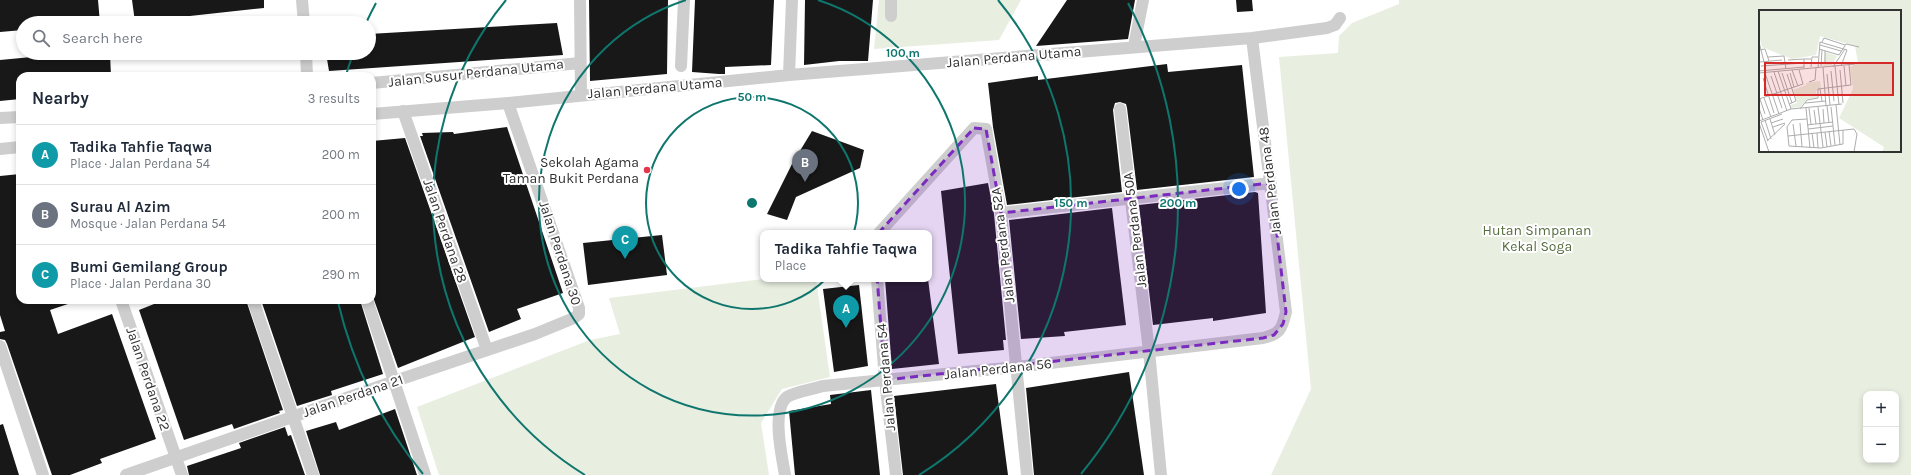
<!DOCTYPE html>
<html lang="en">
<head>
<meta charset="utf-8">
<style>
  :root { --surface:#fff; --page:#f6f6f7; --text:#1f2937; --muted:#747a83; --line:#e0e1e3; --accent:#0f766e }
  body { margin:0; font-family:Karla,sans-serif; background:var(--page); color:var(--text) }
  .controls { position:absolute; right:12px; bottom:12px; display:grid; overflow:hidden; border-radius:8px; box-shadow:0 2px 6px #0003 }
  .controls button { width:36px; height:36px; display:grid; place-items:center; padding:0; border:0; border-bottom:1px solid var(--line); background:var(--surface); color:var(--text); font:20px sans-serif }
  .you { position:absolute; left:1239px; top:189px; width:14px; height:14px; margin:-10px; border:3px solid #fff; border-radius:50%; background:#1a73e8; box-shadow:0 0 0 6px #1a73e833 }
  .badge { display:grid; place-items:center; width:26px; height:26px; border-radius:50%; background:var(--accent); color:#fff; font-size:13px; font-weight:700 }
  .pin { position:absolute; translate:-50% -33px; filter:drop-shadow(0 1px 2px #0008) }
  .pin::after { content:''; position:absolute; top:21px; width:14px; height:12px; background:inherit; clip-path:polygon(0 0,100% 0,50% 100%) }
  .popup { position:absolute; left:760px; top:230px; width:172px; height:52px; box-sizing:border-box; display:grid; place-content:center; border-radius:8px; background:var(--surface); filter:drop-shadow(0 1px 3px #0005); font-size:13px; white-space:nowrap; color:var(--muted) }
  .popup b { font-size:15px; color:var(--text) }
  .popup::after { content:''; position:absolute; left:50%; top:100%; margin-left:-8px; border:8px solid transparent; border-top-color:var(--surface) }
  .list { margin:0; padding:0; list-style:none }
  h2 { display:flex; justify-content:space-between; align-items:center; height:52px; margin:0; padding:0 16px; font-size:17px }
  h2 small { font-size:13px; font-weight:400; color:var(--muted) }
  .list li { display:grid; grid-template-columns:26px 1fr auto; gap:12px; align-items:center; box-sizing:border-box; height:60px; padding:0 16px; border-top:1px solid var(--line) }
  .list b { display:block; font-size:15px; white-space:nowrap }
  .list p { margin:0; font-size:13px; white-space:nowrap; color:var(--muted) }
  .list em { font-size:13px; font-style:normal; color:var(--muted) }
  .icon { flex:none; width:22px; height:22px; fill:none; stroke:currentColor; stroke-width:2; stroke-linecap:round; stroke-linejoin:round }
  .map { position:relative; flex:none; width:1911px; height:475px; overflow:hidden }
  .search { position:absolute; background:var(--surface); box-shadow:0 2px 6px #0003; left:16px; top:16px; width:360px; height:44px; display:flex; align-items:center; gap:10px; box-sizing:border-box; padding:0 14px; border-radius:22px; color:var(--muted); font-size:15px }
  .panel { position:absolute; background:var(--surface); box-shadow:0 2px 6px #0003; left:16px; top:72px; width:360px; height:232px; border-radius:12px }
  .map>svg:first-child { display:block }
  .green { fill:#e8eee0; fill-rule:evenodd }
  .building { fill:#181818 }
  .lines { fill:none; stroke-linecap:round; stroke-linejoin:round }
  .street { stroke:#cecece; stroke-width:12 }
  .marked { fill:#7b2cbf; fill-opacity:0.2; stroke:#7b2cbf; stroke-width:3; stroke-dasharray:8 5; stroke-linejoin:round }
  .ring { fill:none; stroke:#0f766e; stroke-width:2 }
  .poi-dot { fill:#e3384b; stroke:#fff; stroke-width:1.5 }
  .labels { text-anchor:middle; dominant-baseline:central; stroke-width:4; stroke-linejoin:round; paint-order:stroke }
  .street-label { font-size:14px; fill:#313131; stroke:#fff }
  .poi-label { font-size:14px; fill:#313131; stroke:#fff; text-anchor:end }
  .park-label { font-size:14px; fill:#566d3e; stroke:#fff }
  .inset-road { fill:none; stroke:#adadad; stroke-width:1 }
  .view { fill:#d62828; fill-opacity:0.15; stroke:#d62828; stroke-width:2 }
  .inset-edge { fill:none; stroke:#313131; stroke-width:2 }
  .centre { fill:#0f766e; stroke:#fff; stroke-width:2 }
  .ring-label { font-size:12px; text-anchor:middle; font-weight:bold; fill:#0f766e; stroke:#fff; stroke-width:4; stroke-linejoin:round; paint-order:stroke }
</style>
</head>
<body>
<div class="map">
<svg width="1911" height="475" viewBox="0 0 1911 475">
  <rect width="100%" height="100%" fill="#fff"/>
  <path class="green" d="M879 0H1021L999 40 874 49Z
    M1399 0H1911V475H1271L1311 389 1279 57 1338 53 1339 36 1352 23 1399 4ZM1760 11H1900V151H1760ZM1866 394H1896V460H1866Z
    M763 279H816L830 377 782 389 761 423 769 475H439L417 407 590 340 620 334 609 298Z"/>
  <path class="building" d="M0 0H98L100 23H23V30L0 32Z
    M132 0H264V8L135 22Z
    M589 0H668L667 74 590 81Z
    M695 0H774L771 65 725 67V74H719L692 72Z
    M805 0H873L868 61H839L804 65Z
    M1067 0H1135L1128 39 1036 46Z
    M1236 0H1252L1253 11 1237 12Z
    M557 23 563 55 329 71 326 53H369V34Z
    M74 53H110L111 76H20V99L0 101V60Z
    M1167 64 1168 72 1242 65 1254 177 1137 190 1127 108 1126 104 1120 102 1115 103 1113 110 1122 192 1007 205 993 127 988 83 1038 76V80Z
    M507 127 563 293 517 309 521 319 489 332 420 136H423L422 133 453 132 454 134Z
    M812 131 864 150 860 168 796 197 787 220 767 214 792 164Z
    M405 138 475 337 398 368 372 294V141Z
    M20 174V300H74V302L50 310 58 334 112 314 156 439 100 459 102 463 70 475H52L7 344 5 340 0 339V332L5 331 0 315V176Z
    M988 183 994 214 1006 340H1003L1004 350 958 354 941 191Z
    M1255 192 1258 193 1266 313 1213 321V318L1153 325 1139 205Z
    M1112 208 1126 325 1064 332 1065 336 1021 339 1009 220Z
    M662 235 667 275 588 285 583 243Z
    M885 279H928L939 364 892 369Z
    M859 285 868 366 834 372 823 289Z
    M164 300H246L283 410 279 411 280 413 234 429 232 424 184 440 139 310Z
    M261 300H360L383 374 331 391 332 395 297 406Z
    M1129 372 1144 475H1034L1026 388Z
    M996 384 1008 475H903L894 396Z
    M871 390 880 475H795L789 411 831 404 830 395Z
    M395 409 417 475H320L306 431 336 422 339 430Z
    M3 424 19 475H0V425Z
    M285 427 288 436 291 435 305 475H189L187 466 241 448 239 443Z"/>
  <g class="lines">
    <path class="street" d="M302 0 304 23
      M580 0 581 95
      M891 16V0
      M1134 46 1143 0
      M306 53 307 76
      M681 66 684 0
      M789 75 792 0
      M372 83 580 63
      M1120 109 1149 351 1161 475
      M403 111 487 350
      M372 114 508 103 789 75 1252 38 1327 28 1335 25 1340 18
      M0 118 20 117
      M0 149 20 147
      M1001 213 1271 183
      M879 233 974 128 986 129 1001 213 1027 475
      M877 279 885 380 896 475
      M121 300 182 475
      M253 300 313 475
      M367 300 425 475
      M0 346 43 475
      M126 475 395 381 535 334 574 318 579 314V308L508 103
      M785 475C782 457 771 410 787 397 794 392 814 389 823 386L1016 367 1263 338C1280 334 1282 329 1286 312L1252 38"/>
  </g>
  <path class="marked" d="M974 128 986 129 1001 213 1271 183 1286 312 1283 324 1274 335 1263 338 885 380 874 238Z"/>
  <g class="ring">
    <circle cx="752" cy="203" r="106"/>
    <path d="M818 0A213 213 0 1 1 686 0"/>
    <path d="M585 475A319 319 0 0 1 506 0M998 0A319 319 0 0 1 919 475"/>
    <path d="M423 474A426 426 0 0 1 338 302M346 75A426 426 0 0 1 353 54M366 23A426 426 0 0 1 376 3M1128 3A426 426 0 0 1 1081 474"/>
  </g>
  <circle class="poi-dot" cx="647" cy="170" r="4"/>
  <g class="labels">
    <g class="street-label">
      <text transform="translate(1014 57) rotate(-5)">Jalan Perdana Utama</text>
      <text transform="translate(476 73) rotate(-6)">Jalan Susur Perdana Utama</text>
      <text transform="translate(655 88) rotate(-5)">Jalan Perdana Utama</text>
      <text transform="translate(1270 181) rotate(-97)">Jalan Perdana 48</text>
      <text transform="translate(1135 230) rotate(-97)">Jalan Perdana 50A</text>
      <text transform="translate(445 231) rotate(71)">Jalan Perdana 28</text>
      <text transform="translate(1003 245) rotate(-97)">Jalan Perdana 52A</text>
      <text transform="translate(560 253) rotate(72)">Jalan Perdana 30</text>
      <text transform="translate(998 369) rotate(-6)">Jalan Perdana 56</text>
      <text transform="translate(886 377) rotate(-95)">Jalan Perdana 54</text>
      <text transform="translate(148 379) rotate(71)">Jalan Perdana 22</text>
      <text transform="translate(353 396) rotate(-19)">Jalan Perdana 21</text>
    </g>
    <g class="poi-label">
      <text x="639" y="162">Sekolah Agama<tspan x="639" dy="16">Taman Bukit Perdana</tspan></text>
    </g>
    <g class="park-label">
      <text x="1537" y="230">Hutan Simpanan<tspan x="1537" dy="16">Kekal Soga</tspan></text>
    </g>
  </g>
  <g transform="translate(1759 10)">
    <rect width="142" height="142" fill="#fff"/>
    <path d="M0 0H142V142H123L125 137 80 108 94 79 91 57 99 53 96 36 61 26 57 45 33 49 3 37 0 25ZM66 42 78 46 73 55 64 56ZM61 71 62 78 57 81 58 88 48 89 41 97 32 98 31 95 38 93 34 80 47 75V73Z" fill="#e8eee0"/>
    <path class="inset-road" d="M0 32 5 52M63 32 65 28 86 35M61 35 82 41M60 39 80 45 87 34 100 37M0 40 6 39 10 51M9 47 25 46 27 59M29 50 45 49M1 52 23 50M66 54V41M2 56 45 53M62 56 63 40M76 56 80 95M85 56 87 76M52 57 53 47H59M64 57 67 96M74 57 86 39M45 58V49H52M59 58 61 32 88 40 82 56M33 60 39 76M81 60 84 93M0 61 45 57M19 61 32 99M72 61 75 91M15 62 28 101M0 63 96 54M6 63 20 104M23 63 33 93M31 63 35 77M28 64 37 91 30 94M68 64 71 95M12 66 23 98M4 68 15 103M50 72 56 70 57 58M61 79 63 91M5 88 12 107M0 89 44 74 40 60M1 89 6 104M46 93 67 91M77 95 81 135M68 96 70 113M59 97 64 137M72 97 76 135M0 98 4 110M47 98 51 138M50 98 52 114M41 99 48 90 59 88V79L92 75 90 55M64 99 65 113M55 100 57 114M11 109 16 125M48 109 33 110 28 117 30 136 62 138 84 134V120M6 110 12 129M0 111 32 99 83 94M0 113 10 142M12 113 24 109M41 113 43 137M34 114 37 136M48 115 74 112M14 117 26 113M49 119 74 116M70 121 72 136M66 122 68 137M53 123 55 138M58 123 59 138M29 126 95 119 98 124 95 142M8 131 26 114M9 131 2 112 23 104"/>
    <path class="view" d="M6 53H134V85H6Z"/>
    <rect width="142" height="142" class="inset-edge"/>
  </g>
  <circle cx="752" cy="203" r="6" class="centre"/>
  <g class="ring-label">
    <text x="903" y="57">100 m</text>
    <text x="752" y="101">50 m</text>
    <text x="1071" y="207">150 m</text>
    <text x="1178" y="207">200 m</text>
  </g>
</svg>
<div class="controls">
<button>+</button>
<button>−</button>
</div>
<div class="you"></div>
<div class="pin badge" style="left:846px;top:328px;background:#0f9aa8">A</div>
<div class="popup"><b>Tadika Tahfie Taqwa</b>Place</div>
<div class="pin badge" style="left:805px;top:182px;background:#6b7280">B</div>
<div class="pin badge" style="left:625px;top:259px;background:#0f9aa8">C</div>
<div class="search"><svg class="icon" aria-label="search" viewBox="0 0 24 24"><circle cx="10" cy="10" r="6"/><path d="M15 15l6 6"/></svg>Search here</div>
<section class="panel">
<h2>Nearby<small>3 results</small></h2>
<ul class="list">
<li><span class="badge" style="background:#0f9aa8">A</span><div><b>Tadika Tahfie Taqwa</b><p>Place · Jalan Perdana 54</p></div><em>200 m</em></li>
<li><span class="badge" style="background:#6b7280">B</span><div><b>Surau Al Azim</b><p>Mosque · Jalan Perdana 54</p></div><em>200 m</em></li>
<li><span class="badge" style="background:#0f9aa8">C</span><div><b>Bumi Gemilang Group</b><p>Place · Jalan Perdana 30</p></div><em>290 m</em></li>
</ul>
</section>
</div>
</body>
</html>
